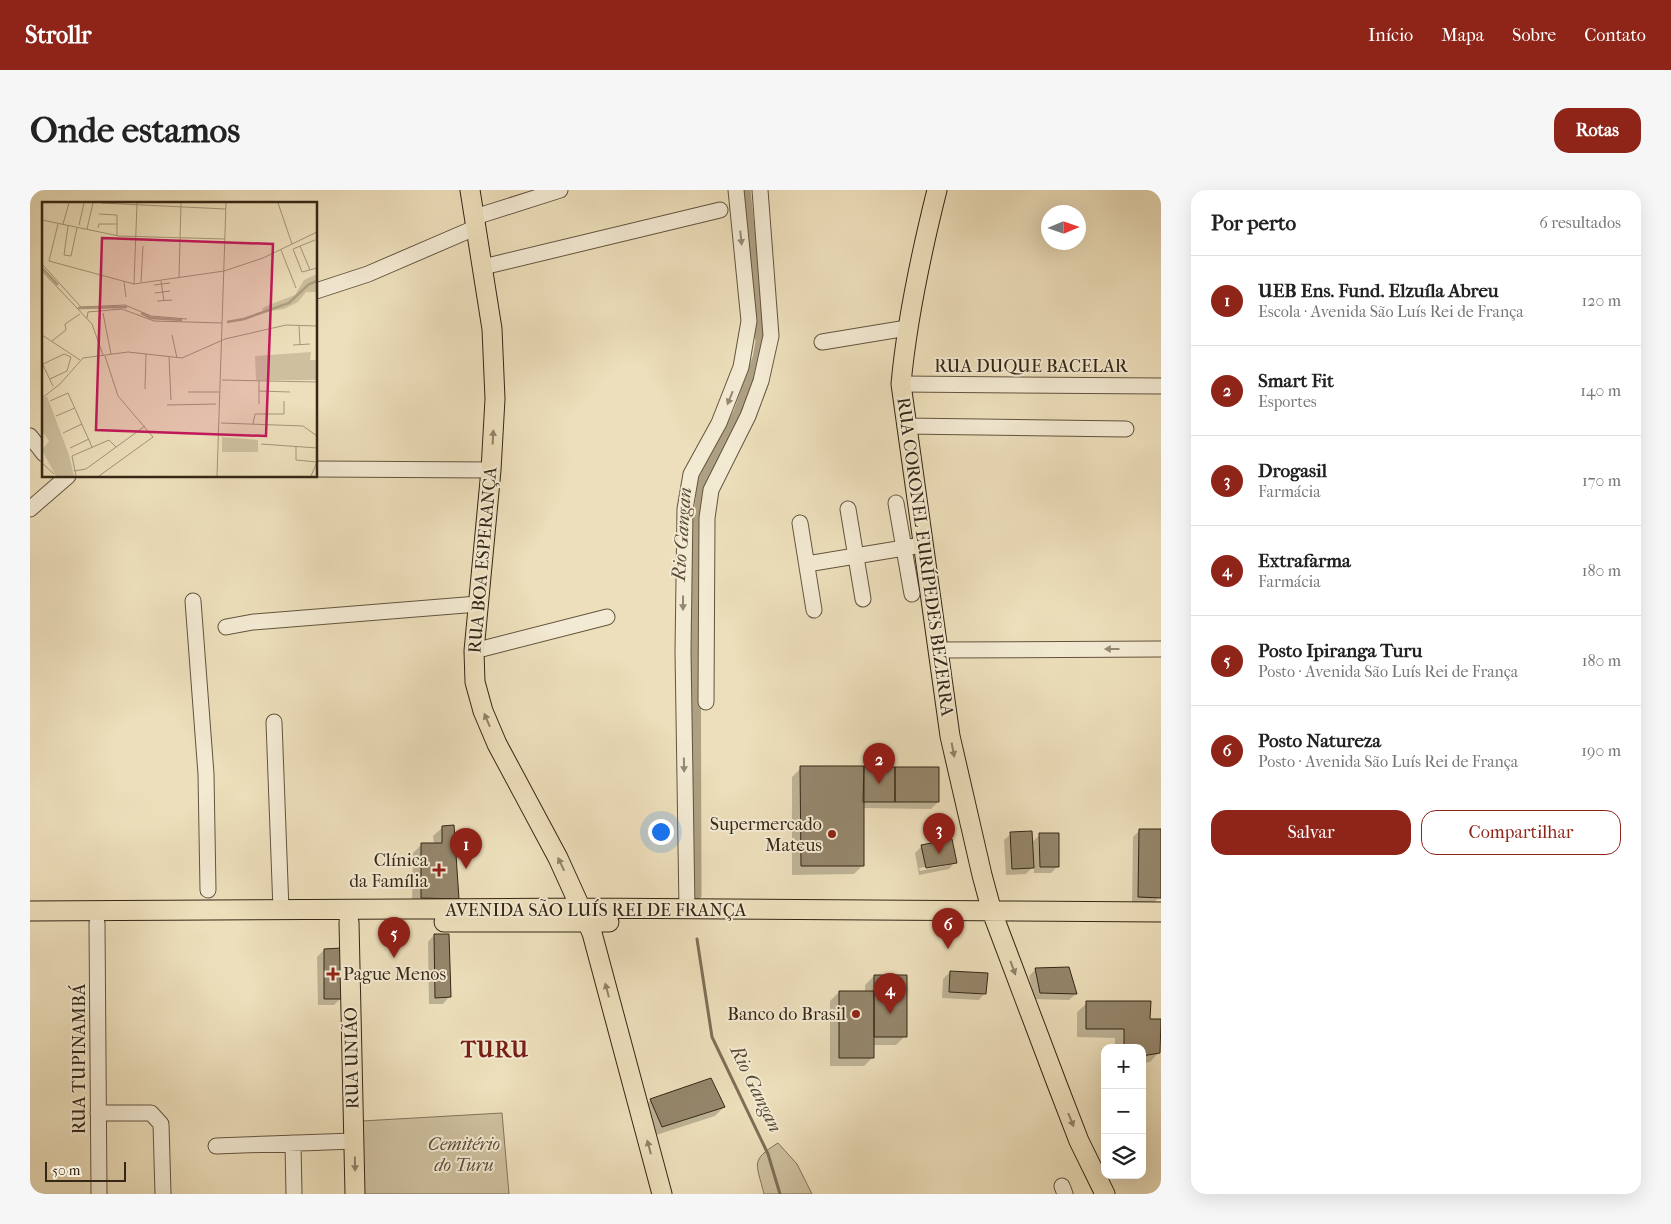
<!DOCTYPE html>
<html lang="pt">
<head>
<meta charset="utf-8">
<style>
  :root { --surface:#fff; --page:#f6f6f6; --text:#222; --muted:#767676; --line:#e0e0e0; --accent:#8f2418 }
  body { margin:0; font-family:"IM FELL French Canon",serif; background:var(--page); color:var(--text) }
  .controls { position:absolute; right:15px; bottom:15px; display:grid; overflow:hidden; border-radius:10px; box-shadow:0 5px 20px #0002 }
  .controls button { width:45px; height:45px; display:grid; place-items:center; padding:0; border:0; border-bottom:1px solid var(--line); background:var(--surface); color:var(--text); font:25px sans-serif }
  .compass { position:absolute; left:1011px; top:15px; width:45px; height:45px; border-radius:50%; background:var(--surface); box-shadow:0 5px 20px #0002; rotate:88deg }
  .scale { position:absolute; left:15px; bottom:12px; width:81px; box-sizing:border-box; padding-left:5px; border:2px solid #352615; border-top:0; font-size:14px; line-height:18px; white-space:nowrap; color:#352615; -webkit-text-stroke:4px #f3ead3; paint-order:stroke }
  .you { position:absolute; left:630px; top:641px; width:18px; height:18px; margin:-12px; border:4px solid #fff; border-radius:50%; background:#1a73e8; box-shadow:0 0 0 8px #1a73e833 }
  .badge { display:grid; place-items:center; width:32px; height:32px; border-radius:50%; background:var(--accent); color:#fff; font-size:16px; font-weight:700 }
  .pin { position:absolute; translate:-50% -41px; filter:drop-shadow(0 1px 2px #0008) }
  .pin::after { content:''; position:absolute; top:26px; width:18px; height:15px; background:inherit; clip-path:polygon(0 0,100% 0,50% 100%) }
  .list { margin:0; padding:0; list-style:none }
  h2 { display:flex; justify-content:space-between; align-items:center; height:65px; margin:0; padding:0 20px; font-size:21px }
  h2 small { font-size:16px; font-weight:400; color:var(--muted) }
  .list li { display:grid; grid-template-columns:32px 1fr auto; gap:15px; align-items:center; box-sizing:border-box; height:90px; padding:0 20px; border-top:1px solid var(--line) }
  .list b { display:block; font-size:19px; white-space:nowrap }
  .list p { margin:0; font-size:16px; white-space:nowrap; color:var(--muted) }
  .list em { font-size:16px; font-style:normal; color:var(--muted) }
  .actions { display:flex; gap:10px; padding:15px 20px }
  .actions a { flex:1; padding:11px 0; border:1px solid var(--accent); border-radius:15px; text-align:center; font-size:18px; color:var(--accent) }
  .actions .main { background:var(--accent); color:#fff }
  .icon { flex:none; width:28px; height:28px; fill:none; stroke:currentColor; stroke-width:2; stroke-linecap:round; stroke-linejoin:round }
  .map { position:relative; flex:none; width:1131px; height:1004px; overflow:hidden; border-radius:15px }
  header { display:flex; align-items:center; gap:30px; box-sizing:border-box; height:70px; padding:0 25px; background:var(--accent); color:#fff }
  header strong { font-size:24px }
  nav { display:flex; gap:28px; margin-inline-start:auto; font-size:18px }
  .intro { display:flex; align-items:center; justify-content:space-between; box-sizing:border-box; height:120px; padding:0 30px }
  h1 { margin:0; font-size:35px }
  .button { padding:12px 22px; border-radius:15px; background:var(--accent); color:#fff; font-size:18px; font-weight:700 }
  main { display:flex; gap:30px; padding:0 30px }
  aside { flex:1; background:var(--surface); border-radius:15px; box-shadow:0 5px 20px #0002 }
  .map>svg:first-child { display:block }
  .green { fill:#cec09f; stroke:#82735a }
  .shadow { fill:#0003; fill-rule:evenodd }
  .lines { fill:none; stroke-linecap:round; stroke-linejoin:round }
  .stream { stroke:#7e6f57; stroke-width:3 }
  .canal { stroke:#aea083; stroke-width:11 }
  .building { fill:#95866b; stroke:#352615 }
  .minor-casing { stroke:#63543e; stroke-width:17 }
  .major-casing { stroke:#352615; stroke-width:21 }
  .minor { stroke:#f3ead3; stroke-width:15 }
  .major { stroke:#eddfbb; stroke-width:19 }
  .oneway { fill:#948874 }
  .oneway2 { fill:#918268 }
  .poi-dot { fill:#8f2418; stroke:#f3ead3; stroke-width:2 }
  .labels { text-anchor:middle; dominant-baseline:central; stroke-width:4; stroke-linejoin:round; paint-order:stroke }
  .street-label { font-size:18px; fill:#352615; stroke:#f3ead3 }
  .poi-label { font-size:18px; fill:#352615; stroke:#f3ead3; text-anchor:end }
  .park-label { font-size:18px; font-style:italic; fill:#5b4c38; stroke:#f3ead3 }
  .water-label { font-size:19px; font-style:italic; fill:#594b36; stroke:#f3ead3 }
  .district-label { font-size:22px; font-weight:bold; letter-spacing:1px; fill:#7a1f14; stroke:#f3ead3 }
  .inset-river { fill:none; stroke:#aea083; stroke-width:2.5 }
  .inset-road { fill:none; stroke:#a39579; stroke-width:1 }
  .view { fill:#c2185b; fill-opacity:0.15; stroke:#c2185b; stroke-width:2.5 }
  .inset-edge { fill:none; stroke:#352615; stroke-width:2.5 }
</style>
</head>
<body>
<header>
<strong>Strollr</strong>
<nav><a>Início</a><a>Mapa</a><a>Sobre</a><a>Contato</a></nav>
</header>
<div class="intro"><h1>Onde estamos</h1><a class="button">Rotas</a></div>
<main>
<div class="map">
<svg width="1131" height="1004" viewBox="0 0 1131 1004">
  <rect width="100%" height="100%" fill="#eddfbb"/>
  <filter id="stains"><feTurbulence type="fractalNoise" baseFrequency=".004" numOctaves="4"/><feColorMatrix values="0 0 0 0 .2 0 0 0 0 .09 0 0 0 0 .02 0 0 0 .5 -.17"/></filter>
  <radialGradient id="worn" r=".72"><stop offset=".6" stop-color="#630" stop-opacity="0"/><stop offset="1" stop-color="#630" stop-opacity=".3"/></radialGradient>
  <path class="green" d="M472 923 479 1004H333L332 931Z
    M748 953 767 974 782 1004H734C727 974 719 971 748 953Z"/>
  <path class="shadow" d="M771 578 908 612 901 619 833 618V675L824 684 762 685V587Z
    M413 637 428 709 419 718 382 716 383 663 392 654H404L403 646Z
    M1110 640 1129 707 1123 714 1102 713 1103 647Z
    M981 644 1001 653 1010 645 1028 676 1021 683H1004V676L996 684 976 685 974 650Z
    M892 656 925 672 919 679 889 685 885 663ZM919 673V675L890 681 889 678Z
    M404 745 419 807 413 814H399L398 752Z
    M294 760 311 808 304 815H288L287 767Z
    M1006 779 1046 804 1039 810 1004 809 999 786Z
    M920 782 955 803 949 810 912 808 913 789Z
    M844 786 875 846 866 855H843V867L834 876H800V811L809 802H835V795Z
    M1057 813 1119 830 1131 831 1129 862 1120 872 1112 873V858H1085V848L1047 847V822Z
    M621 910 694 917 685 926 623 946 611 919Z"/>
  <g class="lines">
    <path class="stream" d="M667 749 682 847 738 964 750 1004"/>
    <path class="canal" d="M666 705 665 362 673 291 709 222 728 168 731 152 715 0"/>
  </g>
  <path class="building" d="M770 576H834V676H771Z
    M834 576 865 577V612H833Z
    M865 577H909V612H865Z
    M424 635 429 709 391 708V653H412V636Z
    M1109 639H1131V708L1108 707Z
    M1002 641 1004 678 982 679 980 642Z
    M1009 643H1029V677H1010Z
    M922 649 927 673 896 678 891 655Z
    M404 744H419L421 807 405 808Z
    M311 758 312 809H294V759Z
    M1039 777 1047 804 1010 803 1005 778Z
    M920 781 958 783 956 804 919 802Z
    M844 785H877V847H844Z
    M809 801H844V868H809Z
    M1056 811H1121L1120 829H1131L1130 863 1112 866V858H1094V839H1056Z
    M681 888 695 917 632 937 620 909Z"/>
  <g class="lines">
    <g class="minor-casing">
      <path id="minor" d="M445 27 530 0
        M453 77 690 20
        M286 101 338 84 447 37
        M792 152 877 138
        M871 194 1131 196
        M875 236 1096 239
        M0 246 14 264
        M286 279 461 280
        M866 313 882 404
        M0 319 38 286
        M818 319 833 409
        M770 333 784 420
        M777 374 892 355
        M163 411 176 584 178 700
        M196 437 223 432 448 414
        M907 460 1131 459
        M444 461 577 427
        M676 512 677 328 681 300 718 226 731 191 741 146 730 0
        M244 532 251 720
        M657 719 653 461 655 319 661 284 689 233 711 177 719 131 706 0
        M67 733 69 1004
        M68 923H121L131 934 133 1004
        M263 953 264 1004
        M186 956 324 951
        M1032 996 1035 1004"/>
    </g>
    <g class="major-casing">
      <path id="major" d="M440 0 462 139 465 209 461 280 444 461 445 492 453 521 467 554 528 668 562 743 632 1004
        M907 0C891 64 877 128 871 194L920 546 952 685 962 722 1027 894 1049 951 1075 1004
        M0 721 551 718 1131 722
        M319 732 325 1004
        M414 732H579"/>
    </g>
    <use href="#minor" class="minor"/>
    <use href="#major" class="major"/>
  </g>
  <defs><path id="oneway-solid" d="M-6-.8H1V-3.2L6.5 0L1 3.2V.8H-6Z" transform="scale(1.25)"/></defs>
  <g class="oneway">
    <use href="#oneway-solid" transform="translate(711 48) rotate(84)"/>
    <use href="#oneway-solid" transform="translate(700 208) rotate(112)"/>
    <use href="#oneway-solid" transform="translate(653 413) rotate(90)"/>
    <use href="#oneway-solid" transform="translate(1082 459) rotate(180)"/>
    <use href="#oneway-solid" transform="translate(654 575) rotate(89)"/>
  </g>
  <g class="oneway2">
    <use href="#oneway-solid" transform="translate(463 247) rotate(-87)"/>
    <use href="#oneway-solid" transform="translate(457 530) rotate(-113)"/>
    <use href="#oneway-solid" transform="translate(923 560) rotate(79)"/>
    <use href="#oneway-solid" transform="translate(531 674) rotate(-115)"/>
    <use href="#oneway-solid" transform="translate(983 778) rotate(70)"/>
    <use href="#oneway-solid" transform="translate(577 800) rotate(-105)"/>
    <use href="#oneway-solid" transform="translate(1041 930) rotate(68)"/>
    <use href="#oneway-solid" transform="translate(619 957) rotate(-105)"/>
    <use href="#oneway-solid" transform="translate(325 974) rotate(89)"/>
  </g>
  <g class="poi-dot">
    <circle cx="802" cy="644" r="5"/>
    <path d="M406.5 672.5h5v5h5v5h-5v5h-5v-5h-5v-5h5z"/>
    <path d="M300.5 776.5h5v5h5v5h-5v5h-5v-5h-5v-5h5z"/>
    <circle cx="826" cy="824" r="5"/>
  </g>
  <g class="labels">
    <g class="street-label">
      <text x="1001" y="176">RUA DUQUE BACELAR</text>
      <text transform="translate(895 367) rotate(82)">RUA CORONEL EURÍPEDES BEZERRA</text>
      <text transform="translate(453 370) rotate(-85)">RUA BOA ESPERANÇA</text>
      <text x="566" y="720">AVENIDA SÃO LUÍS REI DE FRANÇA</text>
      <text transform="translate(322 868) rotate(-91)">RUA UNIÃO</text>
      <text transform="translate(49 869) rotate(-90)">RUA TUPINAMBÁ</text>
    </g>
    <g class="poi-label">
      <text x="792" y="634">Supermercado<tspan x="792" dy="21">Mateus</tspan></text>
      <text x="398" y="670">Clínica<tspan x="398" dy="21">da Família</tspan></text>
      <text x="313" y="784" text-anchor="start">Pague Menos</text>
      <text x="816" y="824">Banco do Brasil</text>
    </g>
    <g class="park-label">
      <text x="434" y="954">Cemitério<tspan x="434" dy="21">do Turu</tspan></text>
    </g>
    <g class="water-label">
      <text transform="translate(652 344) rotate(-86)">Rio Gangan</text>
      <text transform="translate(726 899) rotate(64)">Rio Gangan</text>
    </g>
    <g class="district-label">
      <text x="465" y="860">TURU</text>
    </g>
  </g>
  <g transform="translate(12 12)">
    <rect width="275" height="275" fill="#eddfbb"/>
    <path d="M275 72V90H264L256 100 242 107 222 110 220 107 224 104 253 93 262 78ZM269 150 268 158H275V178H214L213 154ZM5 194 27 253 32 274H14L0 248 7 239 0 229V197ZM180 235 216 238V250H180Z" fill="#cec09f"/>
    <path class="inset-river" d="M0 66 16 83M36 106 85 105M99 111 109 116 140 118M185 120 202 117 247 101 267 82 275 79"/>
    <path class="inset-road" d="M59 1 184 7M236 1 250 42M57 12 75 13V34M0 18 77 34 183 37M16 22 7 59 92 82 182 69 221 56 275 30M21 22 27 1M37 23 42 1M26 24 22 53 29 54 35 26M56 26 57 22H75M45 27 51 1M273 38 251 47 260 70 275 66M258 44 268 68M239 48 254 86M0 62 39 105 83 103 109 114 145 117M0 69 50 122 61 153M137 76 139 1M119 79 122 99M82 80 84 95M99 80 101 44M92 82 95 1M112 83 128 81M113 91 128 89M115 99 130 98M61 111 69 152M45 116 46 110 80 107 112 119 180 121M257 123 258 143M0 133 38 158M130 133 135 156M10 139 24 128 23 122 38 112M251 143 268 142M127 155 129 198M0 161 11 184M1 162 22 152 29 155 25 169 8 177M180 178 275 180M103 187 104 152M217 189 248 190M146 190H177M0 196 18 182 41 156 86 150 140 156 183 137 244 123 275 124M8 199 26 191 50 245M217 202V179M125 203 174 202M14 214 33 206M179 221 261 224 275 234M211 222 213 212H242V199M21 231 40 222M219 242 275 246M254 244V258L275 260M28 246 47 237M0 261 12 272M32 269 44 267 103 224M34 274 30 254 67 238 74 245M57 274 111 235 76 194 63 154M175 274 184 1M269 274 275 260"/>
    <path class="view" d="M60 36 231 42 224 234 54 228Z"/>
    <rect width="275" height="275" class="inset-edge"/>
  </g>
  <rect width="100%" height="100%" filter="url(#stains)"/>
  <rect width="100%" height="100%" fill="url(#worn)"/>
</svg>
<div class="controls">
<button>+</button>
<button>−</button>
<button><svg class="icon" aria-label="layers" viewBox="0 0 24 24"><path d="M12 4l9 5-9 5-9-5zM3 14l9 5 9-5"/></svg></button>
</div>
<svg class="compass" viewBox="-18 -18 36 36"><path d="M0-13l5 13h-10z" fill="#e53935"/><path d="M0 13l5-13h-10z" fill="#767676"/></svg>
<div class="scale">50 m</div>
<div class="you"></div>
<div class="pin badge" style="left:436px;top:679px">1</div>
<div class="pin badge" style="left:849px;top:594px">2</div>
<div class="pin badge" style="left:909px;top:664px">3</div>
<div class="pin badge" style="left:860px;top:824px">4</div>
<div class="pin badge" style="left:364px;top:768px">5</div>
<div class="pin badge" style="left:918px;top:759px">6</div>
</div>
<aside>
<h2>Por perto<small>6 resultados</small></h2>
<ul class="list">
<li><span class="badge">1</span><div><b>UEB Ens. Fund. Elzuíla Abreu</b><p>Escola · Avenida São Luís Rei de França</p></div><em>120 m</em></li>
<li><span class="badge">2</span><div><b>Smart Fit</b><p>Esportes</p></div><em>140 m</em></li>
<li><span class="badge">3</span><div><b>Drogasil</b><p>Farmácia</p></div><em>170 m</em></li>
<li><span class="badge">4</span><div><b>Extrafarma</b><p>Farmácia</p></div><em>180 m</em></li>
<li><span class="badge">5</span><div><b>Posto Ipiranga Turu</b><p>Posto · Avenida São Luís Rei de França</p></div><em>180 m</em></li>
<li><span class="badge">6</span><div><b>Posto Natureza</b><p>Posto · Avenida São Luís Rei de França</p></div><em>190 m</em></li>
</ul>
<div class="actions"><a class="main">Salvar</a><a>Compartilhar</a></div>
</aside>
</main>
</body>
</html>
